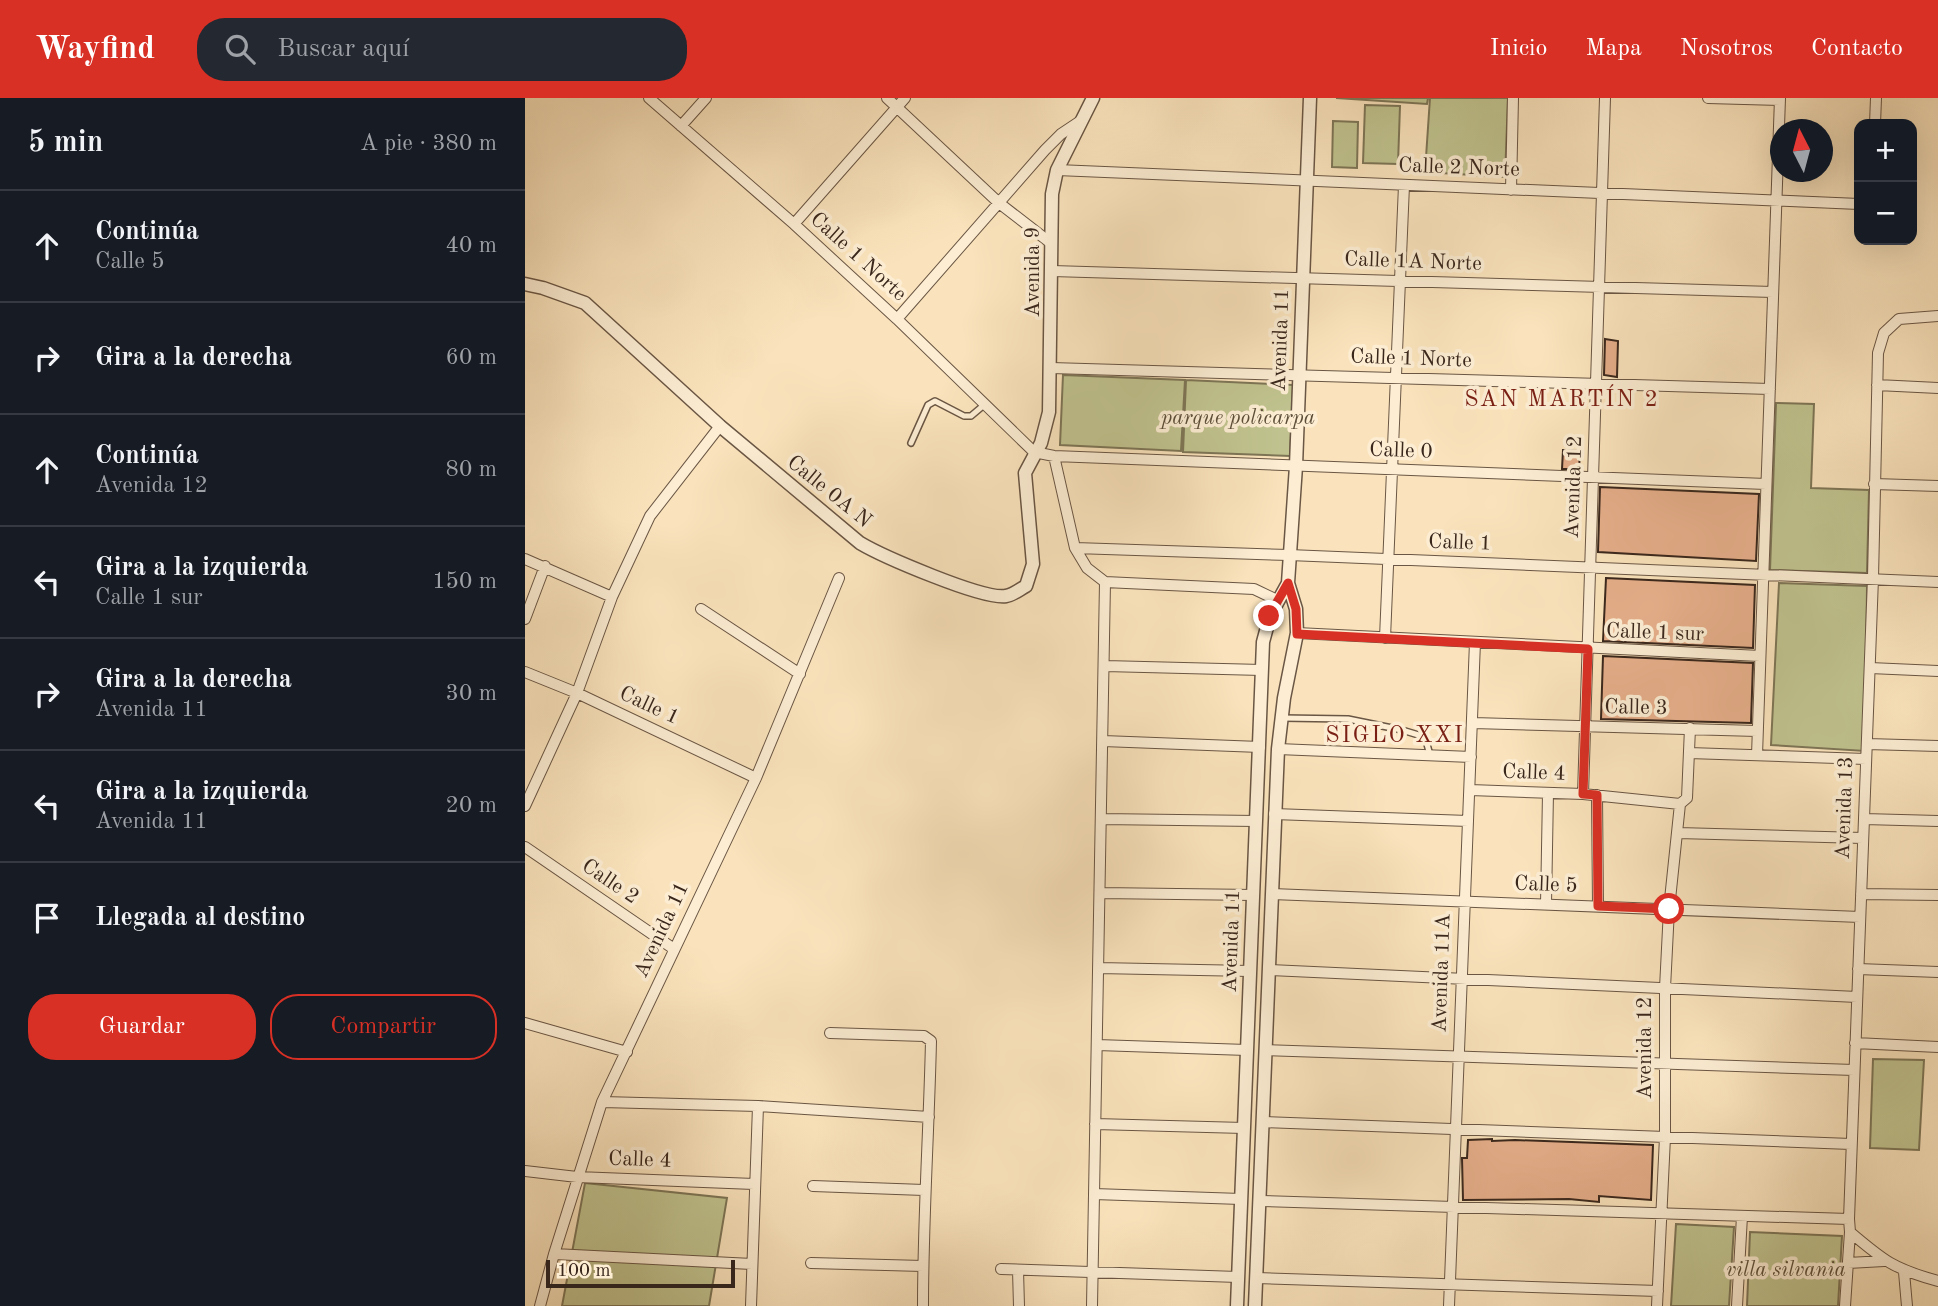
<!DOCTYPE html>
<html lang="es">
<head>
<meta charset="utf-8">
<style>
  :root { --surface:#171b24; --page:#242831; --text:#f1f3f6; --muted:#9ea1a6; --line:#363941; --accent:#d93025 }
  body { margin:0; font-family:"Old Standard TT",serif; background:var(--page); color:var(--text) }
  .controls { position:absolute; right:21px; top:21px; display:grid; overflow:hidden; border-radius:14px; box-shadow:0 7px 28px #0002 }
  .controls button { width:63px; height:63px; display:grid; place-items:center; padding:0; border:0; border-bottom:2px solid var(--line); background:var(--surface); color:var(--text); font:35px sans-serif }
  .compass { position:absolute; left:1245px; top:21px; width:63px; height:63px; border-radius:50%; background:var(--surface); box-shadow:0 7px 28px #0002; rotate:354deg }
  .scale { position:absolute; left:21px; bottom:18px; width:189px; box-sizing:border-box; padding-left:7px; border:4px solid #3a271c; border-top:0; font-size:19px; line-height:24px; white-space:nowrap; color:#3a271c; -webkit-text-stroke:5px #fcedd3; paint-order:stroke }
  .stop { position:absolute; width:21px; height:21px; margin:-16px; border:5px solid #d93025; border-radius:50%; background:#fff }
  .stop.end { background:#d93025; border-color:#fff; box-shadow:0 2px 7px #0008 }
  .list { margin:0; padding:0; list-style:none }
  h2 { display:flex; justify-content:space-between; align-items:center; height:91px; margin:0; padding:0 28px; font-size:30px }
  h2 small { font-size:23px; font-weight:400; color:var(--muted) }
  .list li { display:grid; grid-template-columns:46px 1fr auto; gap:21px; align-items:center; box-sizing:border-box; height:112px; padding:0 28px; border-top:2px solid var(--line) }
  .list b { display:block; font-size:26px; white-space:nowrap }
  .list p { margin:0; font-size:23px; white-space:nowrap; color:var(--muted) }
  .list em { font-size:23px; font-style:normal; color:var(--muted) }
  .actions { display:flex; gap:14px; padding:21px 28px }
  .actions a { flex:1; padding:16px 0; border:2px solid var(--accent); border-radius:28px; text-align:center; font-size:24px; color:var(--accent) }
  .actions .main { background:var(--accent); color:#fff }
  .icon { flex:none; width:38px; height:38px; fill:none; stroke:currentColor; stroke-width:2; stroke-linecap:round; stroke-linejoin:round }
  .map { position:relative; flex:none; width:1413px; height:1208px; overflow:hidden }
  header { display:flex; align-items:center; gap:42px; box-sizing:border-box; height:98px; padding:0 35px; background:var(--accent); color:#fff }
  header strong { font-size:33px }
  nav { display:flex; gap:38px; margin-inline-start:auto; font-size:24px }
  .search { width:490px; height:63px; background:var(--page); display:flex; align-items:center; gap:18px; box-sizing:border-box; padding:0 24px; border-radius:28px; color:var(--muted); font-size:26px }
  main { display:flex }
  aside { flex:1; background:var(--surface) }
  .map>svg:first-child { display:block }
  .green { fill:#c0c38f; stroke:#7d7556; stroke-width:2 }
  .building { fill:#e5ae8a; stroke:#3a271c; stroke-width:2 }
  .lines { fill:none; stroke-linecap:round; stroke-linejoin:round }
  .service-casing { stroke:#6a5644; stroke-width:8 }
  .minor-casing { stroke:#6a5644; stroke-width:12 }
  .tertiary-casing { stroke:#6a5644; stroke-width:15 }
  .service { stroke:#fcedd3; stroke-width:5 }
  .minor { stroke:#fcedd3; stroke-width:10 }
  .tertiary { stroke:#fcedd3; stroke-width:12 }
  .route { stroke:#d93025; stroke-width:9 }
  .labels { text-anchor:middle; dominant-baseline:central; stroke-width:7; stroke-linejoin:round; paint-order:stroke }
  .street-label { font-size:21px; fill:#3a271c; stroke:#fcedd3 }
  .park-label { font-size:21px; font-style:italic; fill:#5c4e39; stroke:#fcedd3 }
  .neighbourhood-label { font-size:23px; letter-spacing:2px; fill:#7a1f14; stroke:#fcedd3 }
</style>
</head>
<body>
<header>
<strong>Wayfind</strong>
<div class="search"><svg class="icon" aria-label="search" viewBox="0 0 24 24"><circle cx="10" cy="10" r="6"/><path d="M15 15l6 6"/></svg>Buscar aquí</div>
<nav><a>Inicio</a><a>Mapa</a><a>Nosotros</a><a>Contacto</a></nav>
</header>
<main>
<aside>
<h2>5 min<small>A pie · 380 m</small></h2>
<ul class="list">
<li><svg class="icon" aria-label="ahead" viewBox="0 0 24 24"><path d="M12 20V5M6 11l6-6 6 6"/></svg><div><b>Continúa</b><p>Calle 5</p></div><em>40 m</em></li>
<li><svg class="icon" aria-label="right" viewBox="0 0 24 24"><path d="M7 20v-9h11M14 6l5 5-5 5"/></svg><div><b>Gira a la derecha</b></div><em>60 m</em></li>
<li><svg class="icon" aria-label="ahead" viewBox="0 0 24 24"><path d="M12 20V5M6 11l6-6 6 6"/></svg><div><b>Continúa</b><p>Avenida 12</p></div><em>80 m</em></li>
<li><svg class="icon" aria-label="left" viewBox="0 0 24 24"><path d="M17 20v-9H6M10 6l-5 5 5 5"/></svg><div><b>Gira a la izquierda</b><p>Calle 1 sur</p></div><em>150 m</em></li>
<li><svg class="icon" aria-label="right" viewBox="0 0 24 24"><path d="M7 20v-9h11M14 6l5 5-5 5"/></svg><div><b>Gira a la derecha</b><p>Avenida 11</p></div><em>30 m</em></li>
<li><svg class="icon" aria-label="left" viewBox="0 0 24 24"><path d="M17 20v-9H6M10 6l-5 5 5 5"/></svg><div><b>Gira a la izquierda</b><p>Avenida 11</p></div><em>20 m</em></li>
<li><svg class="icon" aria-label="arrive" viewBox="0 0 24 24"><path d="M6 21V4h12l-3 4 3 4H6"/></svg><div><b>Llegada al destino</b></div></li>
</ul>
<div class="actions"><a class="main">Guardar</a><a>Compartir</a></div>
</aside>
<div class="map">
<svg width="1413" height="1208" viewBox="0 0 1413 1208">
  <rect width="100%" height="100%" fill="#fae3bc"/>
  <filter id="stains"><feTurbulence type="fractalNoise" baseFrequency=".00286" numOctaves="4"/><feColorMatrix values="0 0 0 0 .2 0 0 0 0 .09 0 0 0 0 .02 0 0 0 .5 -.17"/></filter>
  <radialGradient id="worn" r=".72"><stop offset=".6" stop-color="#630" stop-opacity="0"/><stop offset="1" stop-color="#630" stop-opacity=".3"/></radialGradient>
  <path class="green" d="M811 0H903L902 6Z
    M905 0H983L980 79 900 74Z
    M840 7 875 8 873 66 838 65Z
    M808 23 833 24 832 70 807 69Z
    M538 277 660 282 656 353 535 347Z
    M661 282 768 287 765 358 658 354Z
    M1251 305 1289 306 1286 390 1344 392 1342 475 1245 472Z
    M1254 485 1342 488 1340 653 1246 647Z
    M1348 961 1399 962 1394 1052 1345 1050Z
    M60 1085 202 1100 184 1208H37Z
    M1151 1126 1209 1129 1204 1208H1146Z
    M1225 1134 1317 1138 1313 1208H1222Z"/>
  <path class="building" d="M1080 241 1093 243 1092 279 1079 277Z
    M1038 352 1055 353 1054 371H1037Z
    M1075 389 1234 396 1231 463 1073 454Z
    M1081 480 1230 487 1228 550 1078 543Z
    M1078 558 1228 565 1226 625 1076 621Z
    M967 1041V1043L990 1042 1128 1047 1126 1102 1074 1098V1104L1044 1101 938 1102 937 1060H942L943 1042Z"/>
  <g class="lines">
    <g class="service-casing">
      <path id="service" d="M386 345 403 307 410 303 439 318H446L459 307
        M757 620 823 621 877 632 900 639 905 657"/>
    </g>
    <g class="minor-casing">
      <path id="minor" d="M124 0 269 126 372 221 509 354 529 358 1241 386
        M362 0 474 105 527 146
        M1183 0 1255 2
        M1350 26 1351 0
        M156 28 181 0
        M532 72 1334 106
        M986 92 988 0
        M269 126 380 0
        M527 173 1248 194
        M372 221 520 52 536 36 557 22
        M526 270 1245 291
        M1352 287 1413 290
        M529 358 550 450 562 470 580 484 729 491 752 502
        M1349 386 1413 388
        M550 450 764 457 1413 484
        M0 461 87 499
        M176 511 275 576
        M0 521 20 468
        M772 535 1235 558
        M860 540 879 87
        M580 568 737 572
        M1345 570 1413 573
        M0 574 52 595 231 680
        M948 625 1232 633
        M578 643 735 649
        M1342 646 1413 648
        M753 651 946 659
        M1164 655 1341 661
        M1232 657 1255 0
        M945 692 1058 696 1155 706
        M1058 696 1080 0
        M1072 697 1073 808
        M0 708 52 595 87 499 125 418 195 328
        M749 716 943 723
        M576 721 731 723
        M1339 721 1413 723
        M1153 735 1338 740
        M0 749 149 851
        M575 795 729 797
        M747 796 1335 819
        M1336 796 1413 797
        M1021 806 1023 695
        M573 870 725 873
        M1333 871 1413 874
        M745 872 1332 899
        M0 925 102 954
        M305 935 399 938 406 943C404 1032 398 1120 398 1208
        M1330 945 1413 949
        M572 947 722 952
        M741 952 1329 972
        M77 1004 233 1008 404 1019
        M737 1024 1326 1046
        M570 1026 719 1030
        M0 1073 52 1079 229 1086
        M288 1088 399 1092
        M569 1096 716 1101
        M735 1103 1324 1121
        M1325 1134C1359 1163 1369 1171 1413 1183
        M29 1156 227 1166
        M286 1165 398 1168
        M1323 1165 1359 1163
        M476 1171 713 1179
        M493 1172 494 1208
        M1379 1174 1382 1208
        M731 1180 1133 1193
        M15 1208 29 1156 77 1004 231 680 314 480
        M226 1208 233 1008
        M567 1208 580 484
        M924 1208 950 544
        M1132 1208 1140 1039V890L1144 811 1155 706 1162 700 1165 630
        M1212 1208 1217 1118
        M1320 1208 1325 1134 1324 1121 1348 480 1353 255 1359 235 1374 221 1413 218"/>
    </g>
    <g class="tertiary-casing">
      <path id="tertiary" d="M0 186 18 190 60 205 195 328 335 445C357 458 458 502 481 498 488 497 495 491 501 488L508 466 500 375 516 345 524 314 527 96 532 72 568 0
        M712 1208 738 544 745 518 763 485
        M730 1208 753 651 759 600 772 535 771 511 763 485 771 368 785 0"/>
    </g>
    <use href="#service" class="service"/>
    <use href="#minor" class="minor"/>
    <use href="#tertiary" class="tertiary"/>
  </g>
  <g class="lines">
    <path class="route" d="M744 518 763 485 771 511 772 536 1063 551 1058 696 1072 697 1073 808 1144 811"/>
  </g>
  <g class="labels">
    <g class="street-label">
      <text transform="translate(934 70) rotate(2)">Calle 2 Norte</text>
      <text transform="translate(333 159) rotate(42)">Calle 1 Norte</text>
      <text transform="translate(888 164) rotate(2)">Calle 1A Norte</text>
      <text transform="translate(508 174) rotate(-90)">Avenida 9</text>
      <text transform="translate(756 242) rotate(-88)">Avenida 11</text>
      <text transform="translate(886 261) rotate(2)">Calle 1 Norte</text>
      <text transform="translate(876 353) rotate(2)">Calle 0</text>
      <text transform="translate(1049 389) rotate(-88)">Avenida 12</text>
      <text transform="translate(304 394) rotate(39)">Calle 0A N</text>
      <text transform="translate(935 445) rotate(2)">Calle 1</text>
      <text transform="translate(1130 535) rotate(2)">Calle 1 sur</text>
      <text transform="translate(124 608) rotate(25)">Calle 1</text>
      <text transform="translate(1111 610) rotate(1)">Calle 3</text>
      <text transform="translate(1009 675) rotate(2)">Calle 4</text>
      <text transform="translate(1320 710) rotate(-88)">Avenida 13</text>
      <text transform="translate(85 784) rotate(34)">Calle 2</text>
      <text transform="translate(1021 787) rotate(2)">Calle 5</text>
      <text transform="translate(137 832) rotate(-65)">Avenida 11</text>
      <text transform="translate(707 843) rotate(-88)">Avenida 11</text>
      <text transform="translate(917 875) rotate(-88)">Avenida 11A</text>
      <text transform="translate(1120 950) rotate(-90)">Avenida 12</text>
      <text transform="translate(115 1062) rotate(2)">Calle 4</text>
    </g>
    <g class="park-label">
      <text x="713" y="320">parque policarpa</text>
      <text x="1261" y="1172">villa silvania</text>
    </g>
    <g class="neighbourhood-label">
      <text x="1037" y="301">SAN MARTÍN 2</text>
      <text x="870" y="637">SIGLO XXI</text>
    </g>
  </g>
  <rect width="100%" height="100%" filter="url(#stains)"/>
  <rect width="100%" height="100%" fill="url(#worn)"/>
</svg>
<div class="controls">
<button>+</button>
<button>−</button>
</div>
<svg class="compass" viewBox="-18 -18 36 36"><path d="M0-13l5 13h-10z" fill="#e53935"/><path d="M0 13l5-13h-10z" fill="#9ea1a6"/></svg>
<div class="scale">100 m</div>
<div class="stop" style="left:1144px;top:811px"></div>
<div class="stop end" style="left:744px;top:518px"></div>
</div>
</main>
</body>
</html>
